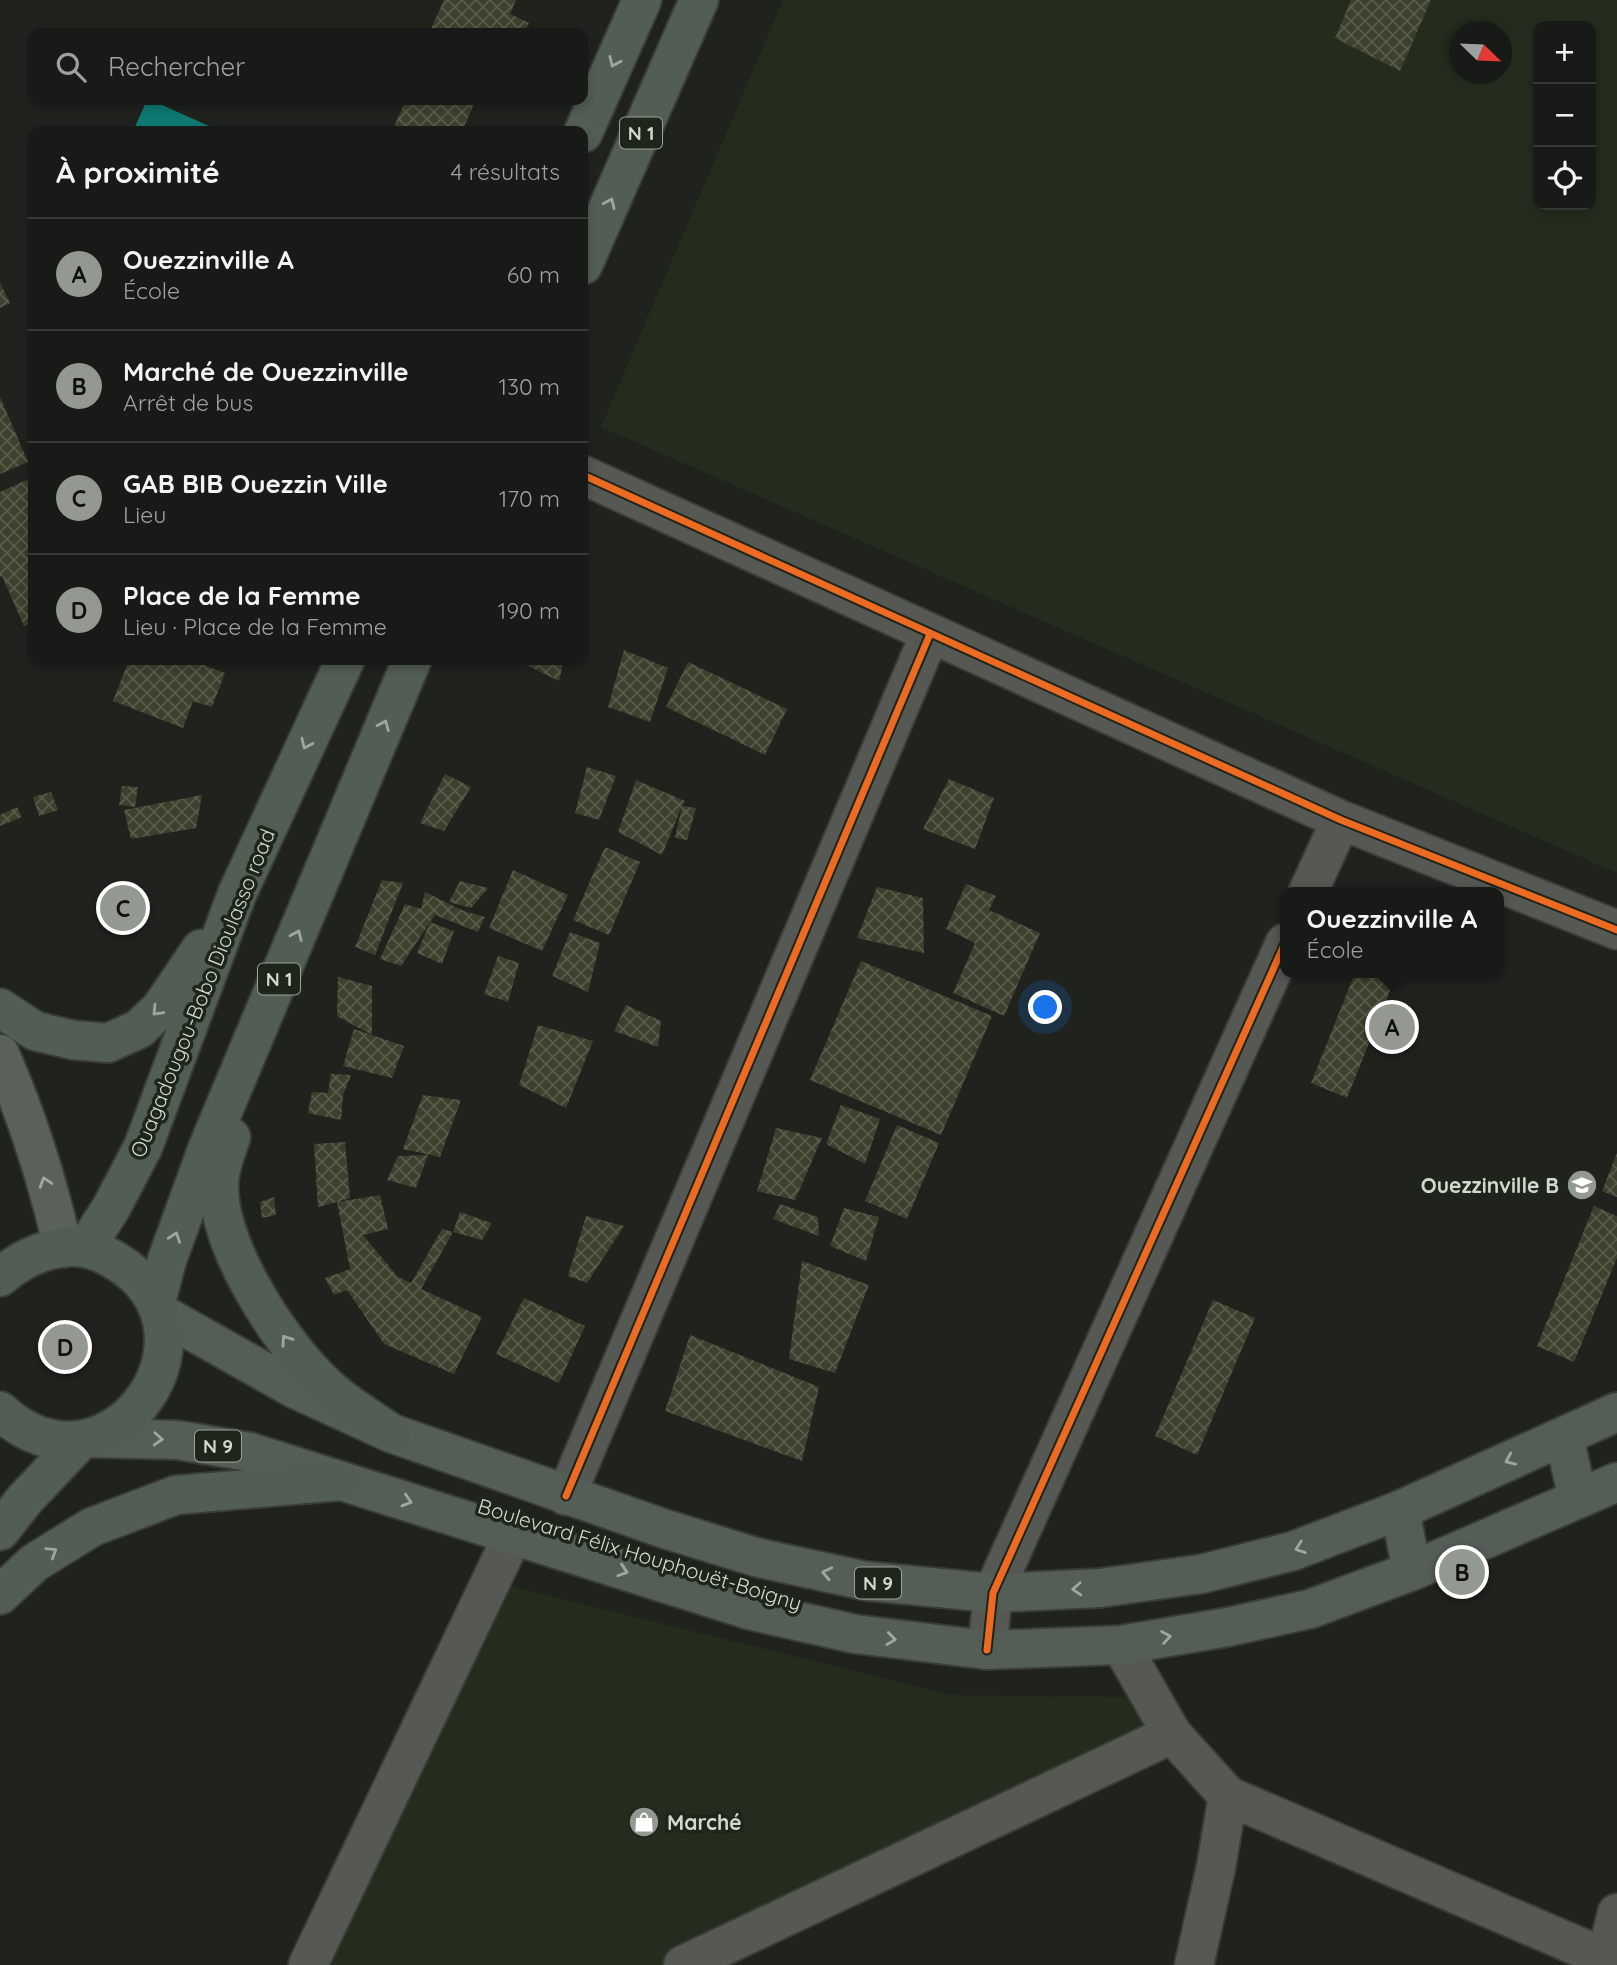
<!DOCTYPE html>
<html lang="fr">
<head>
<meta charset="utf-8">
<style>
  :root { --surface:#171a16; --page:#20231f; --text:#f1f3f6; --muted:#9ea1a1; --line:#363835; --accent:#939891 }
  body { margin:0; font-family:Quicksand,sans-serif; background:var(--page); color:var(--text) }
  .controls { position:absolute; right:21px; top:21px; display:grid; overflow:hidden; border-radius:14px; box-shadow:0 4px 10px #0003 }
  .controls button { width:63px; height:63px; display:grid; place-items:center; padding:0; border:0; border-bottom:2px solid var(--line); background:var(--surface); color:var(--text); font:35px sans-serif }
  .compass { position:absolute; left:1449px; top:21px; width:63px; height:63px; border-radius:50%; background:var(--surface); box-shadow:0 4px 10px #0003; rotate:113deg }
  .you { position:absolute; left:1046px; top:1008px; width:24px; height:24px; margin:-18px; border:5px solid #fff; border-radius:50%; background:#1a73e8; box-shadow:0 0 0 10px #1a73e833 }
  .badge { display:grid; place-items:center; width:46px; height:46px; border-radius:50%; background:var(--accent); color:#111; font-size:23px; font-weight:700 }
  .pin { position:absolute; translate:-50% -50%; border:4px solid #fff; box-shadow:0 2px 7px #0006 }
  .popup { position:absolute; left:1280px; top:887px; width:224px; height:91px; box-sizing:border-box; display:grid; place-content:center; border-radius:14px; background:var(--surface); filter:drop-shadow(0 2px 5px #0005); font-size:23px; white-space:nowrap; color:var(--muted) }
  .popup b { font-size:26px; color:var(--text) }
  .popup::after { content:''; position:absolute; left:50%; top:100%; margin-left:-14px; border:14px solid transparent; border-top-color:var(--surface) }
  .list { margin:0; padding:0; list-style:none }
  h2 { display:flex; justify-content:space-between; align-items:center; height:91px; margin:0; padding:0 28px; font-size:30px }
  h2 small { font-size:23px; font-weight:400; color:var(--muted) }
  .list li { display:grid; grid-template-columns:46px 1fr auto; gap:21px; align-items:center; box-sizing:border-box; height:112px; padding:0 28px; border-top:2px solid var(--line) }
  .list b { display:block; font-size:26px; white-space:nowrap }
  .list p { margin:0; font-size:23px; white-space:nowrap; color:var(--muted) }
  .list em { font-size:23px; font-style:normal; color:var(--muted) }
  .icon { flex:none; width:38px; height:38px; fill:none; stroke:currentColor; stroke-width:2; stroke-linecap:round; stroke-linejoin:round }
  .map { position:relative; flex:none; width:1617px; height:1965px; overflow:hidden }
  .search { position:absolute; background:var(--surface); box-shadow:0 4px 10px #0003; left:28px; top:28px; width:560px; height:77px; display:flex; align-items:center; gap:18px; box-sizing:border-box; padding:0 24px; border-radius:14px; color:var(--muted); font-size:26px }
  .panel { position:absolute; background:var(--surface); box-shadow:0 4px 10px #0003; left:28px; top:126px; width:560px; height:539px; border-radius:14px }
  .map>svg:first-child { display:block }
  .built { fill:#232c1d; fill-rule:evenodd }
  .water { fill:#0e7970 }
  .building { fill:url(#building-cross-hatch) }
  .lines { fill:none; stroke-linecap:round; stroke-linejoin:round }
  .minor-casing { stroke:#393c37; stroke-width:42 }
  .secondary-casing { stroke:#393c37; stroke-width:42 }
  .primary-casing { stroke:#393c37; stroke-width:42 }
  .trunk-casing { stroke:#393c37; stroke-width:42 }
  .minor { stroke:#555853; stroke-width:38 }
  .secondary { stroke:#5a615b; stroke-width:38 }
  .primary { stroke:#545e56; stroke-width:38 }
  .trunk { stroke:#525d54; stroke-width:38 }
  .cycleway-casing { stroke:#1e251a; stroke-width:11 }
  .cycleway { stroke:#ed6a23; stroke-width:7 }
  .oneway { stroke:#9fa69e }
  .oneway2 { stroke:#a2a8a1 }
  .oneway3 { stroke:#a0a79f }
  .labels { text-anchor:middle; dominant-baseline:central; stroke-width:7; stroke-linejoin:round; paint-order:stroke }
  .shield { fill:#1e251a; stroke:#9ca299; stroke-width:2 }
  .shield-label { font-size:19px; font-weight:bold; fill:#d2d7d0 }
  .street-label { font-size:21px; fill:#d2d7d0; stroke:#1e251a }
  .poi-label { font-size:21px; font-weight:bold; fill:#d2d7d0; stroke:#1e251a; text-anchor:end }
</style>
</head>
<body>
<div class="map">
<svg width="1617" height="1965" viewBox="0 0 1617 1965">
  <defs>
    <pattern id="building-cross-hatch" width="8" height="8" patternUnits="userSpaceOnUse" patternTransform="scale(1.75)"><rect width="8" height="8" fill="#3e402e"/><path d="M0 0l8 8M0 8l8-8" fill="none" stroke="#595b4b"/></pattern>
  </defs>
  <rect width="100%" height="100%" fill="#1f221d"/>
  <path class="built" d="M783 0H1617V873L601 427ZM1538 26H1591V205H1538ZM1460 32H1502V74H1460Z
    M491 1581 951 1695 1151 1697 1172 1734 683 1965H308Z"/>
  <path class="water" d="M147 100H151L220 131H133Z"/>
  <path class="building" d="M444 0H516L510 14 529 23 524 33H429Z
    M1351 0H1431L1400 71 1335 38Z
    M406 100H476L462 131H392Z
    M0 283 10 303 0 308Z
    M0 397 28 462 0 474Z
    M33 477V622L24 626 2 576 0 577V492Z
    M624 650 668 668 650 722 608 707Z
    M129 660H209L206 666 225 673 212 707 193 701 183 728 113 701Z
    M516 660H564L559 681Z
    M688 662 787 709 765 755 666 707Z
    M587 767 616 776 599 820 575 813Z
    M445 774 471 787 444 831 420 823Z
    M949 779 994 798 975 849 923 829Z
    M636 780 685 801 682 806 696 808 687 840 675 838 682 806 662 855 618 832Z
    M122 786 138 787 135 807 119 805Z
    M51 792 58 810 39 816 33 797Z
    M202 795 196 828 131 839 124 810Z
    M17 807 22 817 0 826V815Z
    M605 847 640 862 609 935 573 920Z
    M513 870 568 895 542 951 489 928Z
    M382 880 403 883 375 955 355 947Z
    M460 881 488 888 471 908 449 902Z
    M114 884 147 898 132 930 101 916Z
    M966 884 996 896 989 910 1040 933 1004 1016 953 993 975 943 946 929Z
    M877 887 923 898 924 953 857 938Z
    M425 892 464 911 485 917 478 932 435 915 430 922 454 931 442 964 417 953 430 922 401 966 380 959 405 904 421 909Z
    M570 932 600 943 588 992 552 976Z
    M498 956 519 963 508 1002 484 994Z
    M861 961 992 1016 941 1135 810 1080Z
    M1355 973H1397L1347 1098 1311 1083Z
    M338 977 372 986V1035L404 1046 392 1078 343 1066 354 1029 372 1035 337 1016Z
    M626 1005 661 1021 658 1047 614 1031Z
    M538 1025 593 1041 566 1108 519 1085Z
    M331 1074 351 1075 343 1095 341 1120 308 1113 312 1092 328 1093Z
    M423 1095 461 1100 440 1157 403 1149Z
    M841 1105 880 1119 865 1164 826 1144Z
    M897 1125 939 1143 907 1219 865 1201Z
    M776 1128 822 1138 795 1200 757 1191Z
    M345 1142 350 1198 337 1202 380 1195 388 1229 363 1235 398 1277 411 1283 442 1229 453 1232 421 1289 482 1317 454 1374 384 1344 347 1290 334 1295 325 1278 350 1269 337 1202 318 1207 314 1144Z
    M1617 1153V1197L1602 1191Z
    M428 1155 416 1188 387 1180 398 1156Z
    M274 1197 276 1215 262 1218 260 1202Z
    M780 1204 818 1217 819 1236 773 1219Z
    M1594 1206 1617 1216V1258L1574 1362 1537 1346Z
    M844 1208 879 1217 866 1261 830 1246Z
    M460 1212 492 1223 482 1240 453 1232Z
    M586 1216 624 1226 587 1283 568 1276Z
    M802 1261 869 1285 835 1373 789 1359Z
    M524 1298 585 1326 559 1383 496 1354Z
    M1213 1300 1255 1318 1197 1455 1155 1436Z
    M690 1335 819 1387 802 1461 665 1411Z"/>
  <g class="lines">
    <g class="minor-casing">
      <path id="minor" d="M583 475 1341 820 1617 930
        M1308 892 1341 820
        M566 1496 930 634
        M1121 1645 1172 1734 1228 1796 1605 1958 1617 1961
        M987 1650 993 1593 1285 943
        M308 1965 513 1535
        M683 1965 1172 1734
        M1194 1965 1216 1867 1228 1796
        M1604 1965 1617 1913"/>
    </g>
    <g class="secondary-casing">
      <path id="secondary" d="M0 1054C27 1116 48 1182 63 1248"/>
    </g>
    <g class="primary-casing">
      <path id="primary" d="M160 1313 295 1389 391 1433 665 1529 759 1558 866 1581 993 1593 1100 1588 1201 1574 1293 1551 1400 1510 1617 1412
        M1564 1437 1578 1499
        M90 1438 177 1440 250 1452 749 1610 855 1634 987 1650 1121 1645 1228 1627 1310 1609 1412 1571 1617 1482
        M1400 1510 1412 1571"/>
    </g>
    <g class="trunk-casing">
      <path id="trunk" d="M583 133 642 0
        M583 265 699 0
        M0 1008 35 1031 73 1040 108 1043 139 1029 161 1008 201 949
        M231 1137C227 1149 222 1162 220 1174 210 1235 276 1336 318 1378 339 1400 366 1416 391 1433
        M86 1247 111 1208 143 1147 237 894 345 660
        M0 1277C28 1253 68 1237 103 1254 244 1321 111 1514 0 1411
        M156 1302 167 1260 208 1147 412 660
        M0 1531 25 1499 81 1440
        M0 1595 34 1563 92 1527 176 1495 341 1481"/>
    </g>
    <use href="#minor" class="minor"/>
    <use href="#secondary" class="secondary"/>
    <use href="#primary" class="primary"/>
    <use href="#trunk" class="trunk"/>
    <g class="cycleway-casing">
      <path id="cycleway" d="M583 475 1341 820 1617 930
        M566 1496 930 634
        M987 1650 993 1593 1285 943"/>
    </g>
    <use href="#cycleway" class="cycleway"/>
  </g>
  <defs><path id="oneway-chevron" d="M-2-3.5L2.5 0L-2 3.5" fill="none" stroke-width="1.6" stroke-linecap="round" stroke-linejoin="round" transform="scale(1.75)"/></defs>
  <g class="oneway">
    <use href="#oneway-chevron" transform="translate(614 62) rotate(114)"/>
    <use href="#oneway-chevron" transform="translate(610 203) rotate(-66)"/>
    <use href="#oneway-chevron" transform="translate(384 725) rotate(-67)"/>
    <use href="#oneway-chevron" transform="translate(306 744) rotate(115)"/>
    <use href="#oneway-chevron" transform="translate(297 935) rotate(-67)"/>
    <use href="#oneway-chevron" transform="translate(157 1011) rotate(134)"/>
    <use href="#oneway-chevron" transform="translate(175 1237) rotate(-71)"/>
    <use href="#oneway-chevron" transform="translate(286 1340) rotate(-125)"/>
    <use href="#oneway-chevron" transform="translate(52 1552) rotate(-32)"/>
  </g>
  <use class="oneway2" href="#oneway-chevron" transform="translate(45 1182) rotate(-108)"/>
  <g class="oneway3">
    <use href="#oneway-chevron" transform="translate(158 1439) rotate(3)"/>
    <use href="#oneway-chevron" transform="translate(1510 1460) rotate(156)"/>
    <use href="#oneway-chevron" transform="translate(407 1501) rotate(17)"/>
    <use href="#oneway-chevron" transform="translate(1300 1548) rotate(160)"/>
    <use href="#oneway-chevron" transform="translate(623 1571) rotate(18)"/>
    <use href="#oneway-chevron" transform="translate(827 1573) rotate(-167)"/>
    <use href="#oneway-chevron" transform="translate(1077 1589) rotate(177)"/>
    <use href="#oneway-chevron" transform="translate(1166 1637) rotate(-9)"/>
    <use href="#oneway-chevron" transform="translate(891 1639) rotate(7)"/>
  </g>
  <defs>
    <g id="school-disc" transform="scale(1.575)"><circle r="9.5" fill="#939891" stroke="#1e251a"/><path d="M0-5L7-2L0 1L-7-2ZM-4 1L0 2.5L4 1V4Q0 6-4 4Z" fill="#fff"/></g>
    <g id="shop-disc" transform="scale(1.575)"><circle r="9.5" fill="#939891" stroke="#1e251a"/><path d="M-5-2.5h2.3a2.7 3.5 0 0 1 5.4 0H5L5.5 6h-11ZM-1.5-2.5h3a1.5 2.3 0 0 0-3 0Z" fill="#fff"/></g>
  </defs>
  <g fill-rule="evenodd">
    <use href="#school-disc" x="1582" y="1185"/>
    <use href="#shop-disc" x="644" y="1822"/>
  </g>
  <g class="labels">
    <g class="shield">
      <rect x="620" y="117.5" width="42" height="31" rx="5"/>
      <rect x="258" y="963.5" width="42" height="31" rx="5"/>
      <rect x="195" y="1430.5" width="46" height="31" rx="5"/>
      <rect x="855" y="1567.5" width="46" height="31" rx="5"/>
    </g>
    <g class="shield-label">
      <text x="641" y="133">N 1</text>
      <text x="279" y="979">N 1</text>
      <text x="218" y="1446">N 9</text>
      <text x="878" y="1583">N 9</text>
    </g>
    <g class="street-label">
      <text transform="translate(202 993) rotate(-68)">Ouagadougou-Bobo Dioulasso road</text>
      <text transform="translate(640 1554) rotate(17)">Boulevard Félix Houphouët-Boigny</text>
    </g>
    <g class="poi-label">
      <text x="1559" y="1185">Ouezzinville B</text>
      <text x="667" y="1822" text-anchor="start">Marché</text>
    </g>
  </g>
</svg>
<div class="controls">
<button>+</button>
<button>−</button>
<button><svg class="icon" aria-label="locate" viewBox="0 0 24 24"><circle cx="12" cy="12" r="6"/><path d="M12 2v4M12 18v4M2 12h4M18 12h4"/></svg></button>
</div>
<svg class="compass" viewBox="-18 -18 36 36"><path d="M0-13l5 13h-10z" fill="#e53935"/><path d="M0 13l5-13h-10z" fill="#9ea1a1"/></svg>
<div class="you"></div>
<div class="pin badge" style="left:1392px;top:1027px">A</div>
<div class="popup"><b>Ouezzinville A</b>École</div>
<div class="pin badge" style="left:1462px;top:1572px">B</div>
<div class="pin badge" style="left:123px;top:908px">C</div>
<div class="pin badge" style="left:65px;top:1347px">D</div>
<div class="search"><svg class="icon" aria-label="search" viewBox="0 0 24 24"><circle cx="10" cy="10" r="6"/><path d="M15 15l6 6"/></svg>Rechercher</div>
<section class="panel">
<h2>À proximité<small>4 résultats</small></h2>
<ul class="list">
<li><span class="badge">A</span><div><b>Ouezzinville A</b><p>École</p></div><em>60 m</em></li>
<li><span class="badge">B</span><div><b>Marché de Ouezzinville</b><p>Arrêt de bus</p></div><em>130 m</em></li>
<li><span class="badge">C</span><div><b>GAB BIB Ouezzin Ville</b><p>Lieu</p></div><em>170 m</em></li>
<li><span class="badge">D</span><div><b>Place de la Femme</b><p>Lieu · Place de la Femme</p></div><em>190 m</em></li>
</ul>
</section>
</div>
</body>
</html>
